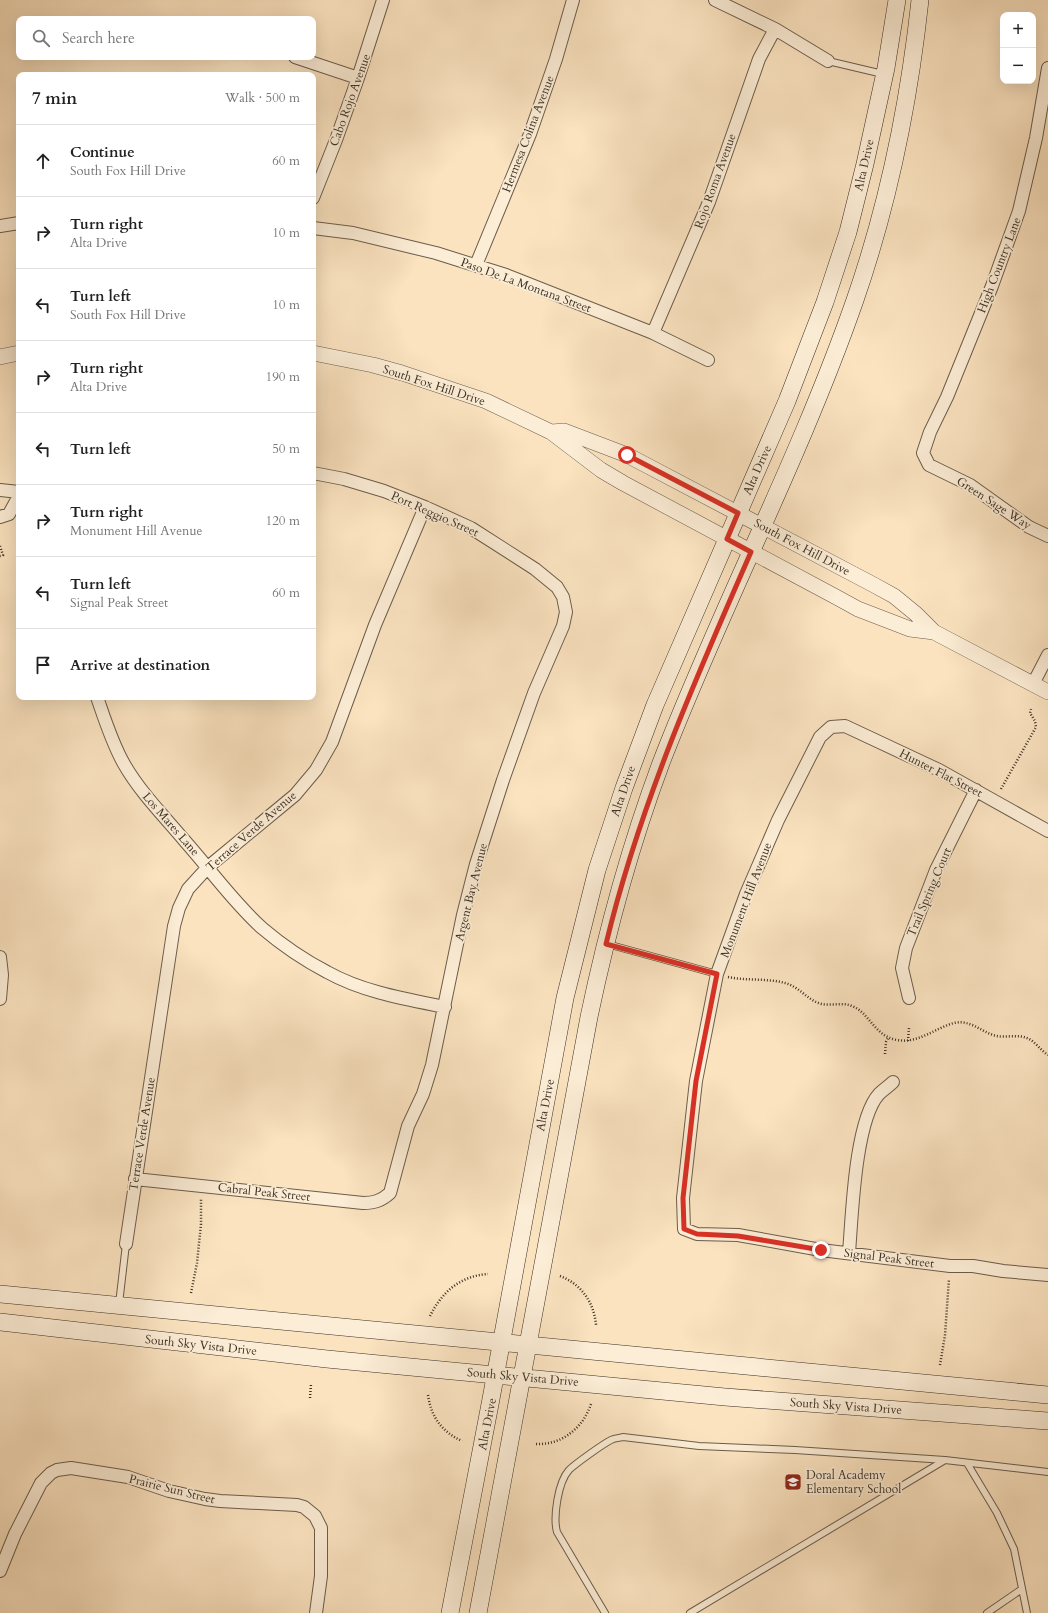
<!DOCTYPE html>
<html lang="en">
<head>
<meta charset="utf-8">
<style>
  :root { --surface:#fff; --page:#f6f6f6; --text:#222; --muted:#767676; --line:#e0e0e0 }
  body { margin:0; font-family:Cardo,serif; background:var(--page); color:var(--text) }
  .controls { position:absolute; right:12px; top:12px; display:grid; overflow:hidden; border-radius:8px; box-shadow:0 4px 16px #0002 }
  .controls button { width:36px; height:36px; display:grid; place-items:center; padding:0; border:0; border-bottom:1px solid var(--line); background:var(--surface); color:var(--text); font:20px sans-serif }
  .stop { position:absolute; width:12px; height:12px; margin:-9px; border:3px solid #d93025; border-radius:50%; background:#fff }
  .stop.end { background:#d93025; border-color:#fff; box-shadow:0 1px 4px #0008 }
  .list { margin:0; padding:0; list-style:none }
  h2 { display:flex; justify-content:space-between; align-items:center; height:52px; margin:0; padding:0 16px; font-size:17px }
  h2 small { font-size:13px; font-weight:400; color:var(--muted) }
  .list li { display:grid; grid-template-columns:26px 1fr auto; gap:12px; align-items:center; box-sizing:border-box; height:72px; padding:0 16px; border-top:1px solid var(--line) }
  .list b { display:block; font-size:15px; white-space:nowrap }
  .list p { margin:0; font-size:13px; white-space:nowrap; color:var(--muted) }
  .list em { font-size:13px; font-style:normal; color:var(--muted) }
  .icon { flex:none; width:22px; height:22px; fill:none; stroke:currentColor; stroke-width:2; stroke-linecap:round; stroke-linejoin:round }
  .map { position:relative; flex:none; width:1048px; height:1613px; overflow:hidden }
  .search { position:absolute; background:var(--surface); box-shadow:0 4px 16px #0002; left:16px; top:16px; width:300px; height:44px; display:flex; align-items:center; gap:10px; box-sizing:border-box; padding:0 14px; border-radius:8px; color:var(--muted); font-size:15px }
  .panel { position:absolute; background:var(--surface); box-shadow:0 4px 16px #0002; left:16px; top:72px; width:300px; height:628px; border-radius:8px }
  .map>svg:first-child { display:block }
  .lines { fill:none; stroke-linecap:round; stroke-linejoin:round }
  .service-casing { stroke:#6b5d4b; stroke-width:8 }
  .minor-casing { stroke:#6b5d4b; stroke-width:14 }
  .tertiary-casing { stroke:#6b5d4b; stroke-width:16 }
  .secondary-casing { stroke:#3b3024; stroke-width:18 }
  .path { stroke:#3b3024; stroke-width:2.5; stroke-dasharray:1 2; stroke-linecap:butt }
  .service { stroke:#fcedd6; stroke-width:6 }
  .minor { stroke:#fcedd6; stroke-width:12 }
  .tertiary { stroke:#fcedd6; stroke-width:15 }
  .secondary { stroke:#fcedd6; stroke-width:17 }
  .route { stroke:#d93025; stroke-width:5 }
  .labels { text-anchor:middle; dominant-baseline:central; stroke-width:3.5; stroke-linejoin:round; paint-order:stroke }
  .street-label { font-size:12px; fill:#3b3024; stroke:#fcedd6 }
  .poi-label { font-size:12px; fill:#3b3024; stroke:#fcedd6; text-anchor:start }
</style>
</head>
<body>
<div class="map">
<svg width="1048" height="1613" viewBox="0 0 1048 1613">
  <rect width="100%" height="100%" fill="#fbe3c0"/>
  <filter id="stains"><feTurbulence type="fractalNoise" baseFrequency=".005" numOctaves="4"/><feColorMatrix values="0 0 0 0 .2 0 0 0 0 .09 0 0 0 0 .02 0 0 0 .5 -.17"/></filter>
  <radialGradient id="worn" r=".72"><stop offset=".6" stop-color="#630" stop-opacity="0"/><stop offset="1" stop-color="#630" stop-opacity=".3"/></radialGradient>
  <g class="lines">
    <g class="service-casing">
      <path id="service" d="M828 61 883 74
        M607 944 717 974
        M119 1304 126 1244
        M967 1463 997 1513 1014 1549 1027 1613
        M605 1613 557 1532C553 1517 558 1482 569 1470 575 1464 603 1444 611 1440 615 1438 620 1438 623 1437L699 1446 795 1450 945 1460
        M690 1613 945 1460 1048 1472
        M987 1613 1022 1589"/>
    </g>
    <g class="minor-casing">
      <path id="minor" d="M715 0 775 29 828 61
        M295 57 358 78
        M1048 68 1036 138 1019 211 992 286 947 397 930 432 923 453 929 465 970 485 1029 527 1048 536
        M313 198 336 140 358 78 383 0
        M0 226 19 223
        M313 228 353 233 436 253 506 275 653 333 708 360
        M476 265 530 134 556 59 573 0
        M653 333 709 202 759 59 775 29
        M0 490 19 492
        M0 517 9 514 19 496
        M1033 684 1048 655
        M97 697C105 720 112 743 124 764 140 792 163 815 184 840 210 869 233 902 262 928 282 945 304 960 327 972 363 992 405 999 445 1007
        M1048 831 939 770 845 726 831 727 820 737 778 820 746 894 717 974 696 1081 683 1198 684 1229 697 1234 738 1235 821 1250 950 1266H973L1003 1271 1048 1275
        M0 957 2 975 0 999
        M909 998 902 968 906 948 936 870 976 790
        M135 1179 363 1203C374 1203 381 1201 390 1193L408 1126 423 1094 432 1065 463 915 476 864 503 780 534 693 563 626 566 612 563 597 557 587 535 569 471 528 425 507 384 491 344 479 313 473
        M126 1244 174 926 179 908 188 889 208 867 295 795 316 770 332 742 375 625 425 507
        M849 1253C852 1216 855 1120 879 1094 883 1090 889 1086 893 1082
        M0 1571 15 1534 41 1483 51 1473 57 1470 71 1468 128 1477 169 1491 205 1499 220 1501 297 1505 304 1507 315 1516 321 1528V1576L316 1613"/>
    </g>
    <g class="tertiary-casing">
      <path id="tertiary" d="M313 353 373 365 402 373 486 401 551 432 601 470 623 483 838 598 858 609 910 629 934 632
        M0 357 19 353
        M552 432 564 431 627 455 874 585 894 596 916 614 934 632 1048 692"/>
    </g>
    <g class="secondary-casing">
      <path id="secondary" d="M0 1294 1048 1395
        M0 1322 327 1359 725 1397 1048 1421
        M450 1613 491 1399 565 998 597 870 624 788 655 705 787 401 825 302 848 232 865 164 886 68 897 0
        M478 1613 589 1017C607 931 630 846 661 763 721 607 800 458 855 300 889 202 909 103 920 0"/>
    </g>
    <path class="path" d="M0 546 3 555 0 556
      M1001 789 1036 727 1035 721 1030 713 1031 709
      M728 977C747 981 767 978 785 983 800 987 808 1001 822 1004 832 1006 843 1002 852 1006 870 1013 874 1036 897 1040 918 1044 935 1028 954 1023 971 1019 982 1033 997 1036 1006 1038 1018 1034 1027 1038 1035 1041 1040 1050 1048 1055
      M908 1041 909 1028
      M885 1054 886 1042 888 1038
      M560 1276C581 1284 594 1302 596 1325
      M191 1293 197 1263 201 1224V1199
      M430 1316C442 1292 460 1276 488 1274
      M940 1365 945 1335 949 1279
      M428 1395C431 1417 442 1432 462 1441
      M310 1398 311 1384
      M536 1444C562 1445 583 1428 591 1404"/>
    <use href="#service" class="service"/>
    <use href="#minor" class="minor"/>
    <use href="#tertiary" class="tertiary"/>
    <use href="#secondary" class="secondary"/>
  </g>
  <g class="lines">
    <path class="route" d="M627 455 738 513 727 539 751 552C695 680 639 807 606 944L717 974 696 1081 683 1198 684 1229 697 1234 738 1236 821 1250"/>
  </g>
  <defs>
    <g id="school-square" transform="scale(0.9)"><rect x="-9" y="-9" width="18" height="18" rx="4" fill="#8f2418" stroke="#fcedd6"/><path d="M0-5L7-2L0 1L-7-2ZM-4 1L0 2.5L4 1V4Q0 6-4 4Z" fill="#fff"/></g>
  </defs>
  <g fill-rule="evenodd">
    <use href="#school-square" x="793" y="1482"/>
  </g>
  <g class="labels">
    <g class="street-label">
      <text transform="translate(350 100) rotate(-70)">Cabo Rojo Avenue</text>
      <text transform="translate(528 134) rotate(-69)">Hermesa Colina Avenue</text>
      <text transform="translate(864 165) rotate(-77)">Alta Drive</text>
      <text transform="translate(715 181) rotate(-70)">Rojo Roma Avenue</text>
      <text transform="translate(999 265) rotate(-69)">High Country Lane</text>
      <text transform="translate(526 285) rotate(20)">Paso De La Montana Street</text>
      <text transform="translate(434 385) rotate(18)">South Fox Hill Drive</text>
      <text transform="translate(757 470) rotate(-66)">Alta Drive</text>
      <text transform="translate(994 503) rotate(33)">Green Sage Way</text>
      <text transform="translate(435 514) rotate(24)">Port Reggio Street</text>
      <text transform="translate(802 547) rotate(28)">South Fox Hill Drive</text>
      <text transform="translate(941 773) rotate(27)">Hunter Flat Street</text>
      <text transform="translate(623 791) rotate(-71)">Alta Drive</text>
      <text transform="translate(171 824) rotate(49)">Los Mares Lane</text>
      <text transform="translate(251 831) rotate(-41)">Terrace Verde Avenue</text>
      <text transform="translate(471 892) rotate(-76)">Argent Bay Avenue</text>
      <text transform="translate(929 892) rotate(-67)">Trail Spring Court</text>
      <text transform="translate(746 900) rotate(-69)">Monument Hill Avenue</text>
      <text transform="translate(545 1105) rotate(-79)">Alta Drive</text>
      <text transform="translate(142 1134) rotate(-81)">Terrace Verde Avenue</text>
      <text transform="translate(264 1192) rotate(6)">Cabral Peak Street</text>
      <text transform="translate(889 1258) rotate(7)">Signal Peak Street</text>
      <text transform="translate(201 1345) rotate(6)">South Sky Vista Drive</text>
      <text transform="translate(523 1377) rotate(5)">South Sky Vista Drive</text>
      <text transform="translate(846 1406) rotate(4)">South Sky Vista Drive</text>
      <text transform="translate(487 1424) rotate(-79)">Alta Drive</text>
      <text transform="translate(172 1489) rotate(14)">Prairie Sun Street</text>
    </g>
    <g class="poi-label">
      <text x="806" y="1475">Doral Academy<tspan x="806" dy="14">Elementary School</tspan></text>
    </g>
  </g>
  <rect width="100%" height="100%" filter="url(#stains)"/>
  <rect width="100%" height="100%" fill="url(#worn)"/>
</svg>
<div class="controls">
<button>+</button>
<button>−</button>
</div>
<div class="stop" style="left:627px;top:455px"></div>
<div class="stop end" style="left:821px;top:1250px"></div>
<div class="search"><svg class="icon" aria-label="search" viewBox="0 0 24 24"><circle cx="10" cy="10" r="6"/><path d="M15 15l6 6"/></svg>Search here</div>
<section class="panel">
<h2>7 min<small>Walk · 500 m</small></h2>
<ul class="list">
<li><svg class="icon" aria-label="ahead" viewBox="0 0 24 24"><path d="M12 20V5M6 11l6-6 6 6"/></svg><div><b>Continue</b><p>South Fox Hill Drive</p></div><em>60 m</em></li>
<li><svg class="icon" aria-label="right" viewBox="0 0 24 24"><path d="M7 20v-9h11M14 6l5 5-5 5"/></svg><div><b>Turn right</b><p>Alta Drive</p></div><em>10 m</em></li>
<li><svg class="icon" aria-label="left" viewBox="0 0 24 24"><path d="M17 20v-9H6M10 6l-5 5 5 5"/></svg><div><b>Turn left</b><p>South Fox Hill Drive</p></div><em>10 m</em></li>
<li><svg class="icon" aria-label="right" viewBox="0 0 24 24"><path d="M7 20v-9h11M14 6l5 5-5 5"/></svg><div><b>Turn right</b><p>Alta Drive</p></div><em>190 m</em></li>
<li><svg class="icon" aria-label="left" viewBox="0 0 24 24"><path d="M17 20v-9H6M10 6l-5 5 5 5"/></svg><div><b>Turn left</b></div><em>50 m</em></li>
<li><svg class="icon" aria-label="right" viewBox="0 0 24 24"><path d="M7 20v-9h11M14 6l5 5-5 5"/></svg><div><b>Turn right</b><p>Monument Hill Avenue</p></div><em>120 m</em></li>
<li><svg class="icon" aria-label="left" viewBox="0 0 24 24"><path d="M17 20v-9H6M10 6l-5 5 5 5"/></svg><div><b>Turn left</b><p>Signal Peak Street</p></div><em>60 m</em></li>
<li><svg class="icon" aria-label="arrive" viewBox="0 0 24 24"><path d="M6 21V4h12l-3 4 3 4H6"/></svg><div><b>Arrive at destination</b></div></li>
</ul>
</section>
</div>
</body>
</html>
